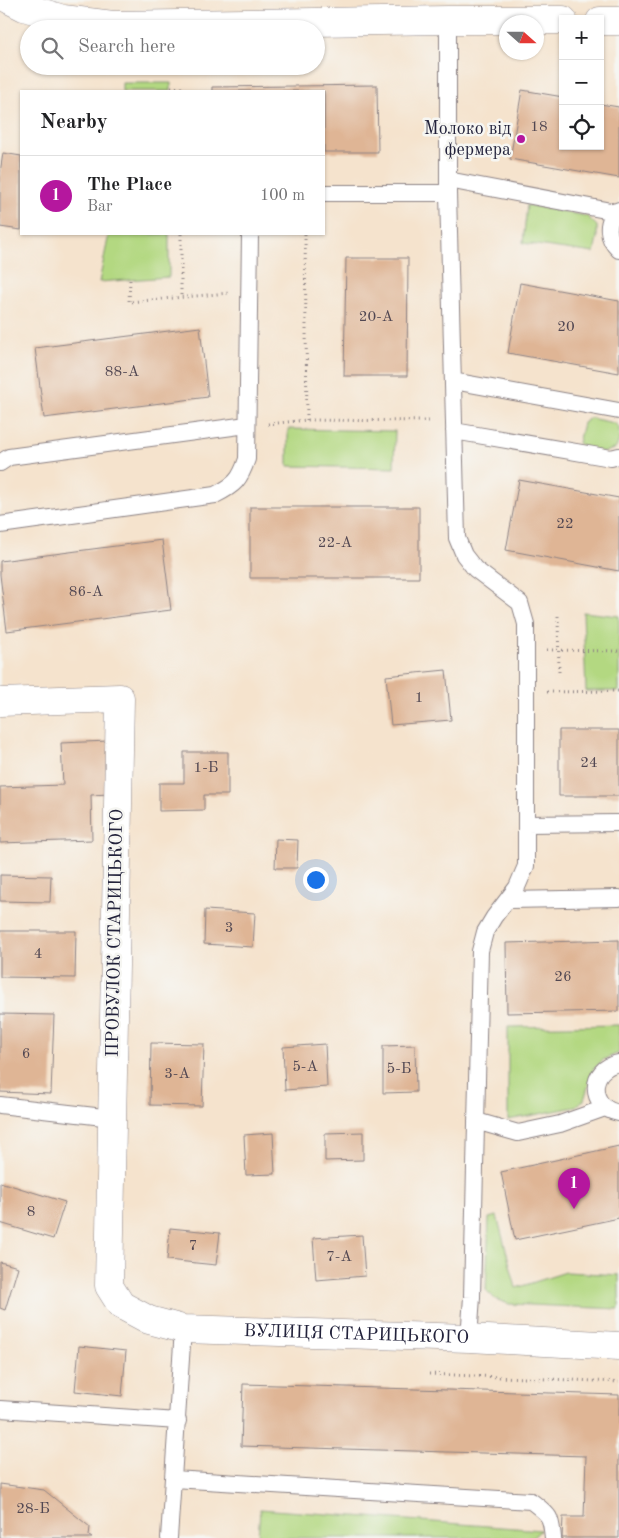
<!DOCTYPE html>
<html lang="en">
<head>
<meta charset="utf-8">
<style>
  :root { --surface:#fff; --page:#f6f6f6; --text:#202124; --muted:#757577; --line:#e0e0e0; --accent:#b5179e }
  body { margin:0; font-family:"Old Standard TT",serif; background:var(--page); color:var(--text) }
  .controls { position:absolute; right:15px; top:15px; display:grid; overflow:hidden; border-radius:0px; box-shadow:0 1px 4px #0004 }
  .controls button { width:45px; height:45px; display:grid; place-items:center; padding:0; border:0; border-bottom:1px solid var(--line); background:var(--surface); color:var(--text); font:25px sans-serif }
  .compass { position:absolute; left:499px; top:15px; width:45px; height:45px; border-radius:50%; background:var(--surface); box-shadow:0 1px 4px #0004; rotate:111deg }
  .you { position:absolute; left:315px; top:879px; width:18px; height:18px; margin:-12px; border:4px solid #fff; border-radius:50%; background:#1a73e8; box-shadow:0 0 0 8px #1a73e833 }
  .badge { display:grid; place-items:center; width:32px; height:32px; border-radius:50%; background:var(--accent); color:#fff; font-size:16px; font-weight:700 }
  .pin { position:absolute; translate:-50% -41px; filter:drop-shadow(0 1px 2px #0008) }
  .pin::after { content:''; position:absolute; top:26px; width:18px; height:15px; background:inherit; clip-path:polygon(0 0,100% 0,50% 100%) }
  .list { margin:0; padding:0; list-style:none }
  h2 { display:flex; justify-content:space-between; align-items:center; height:65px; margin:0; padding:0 20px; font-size:21px }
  h2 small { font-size:16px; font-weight:400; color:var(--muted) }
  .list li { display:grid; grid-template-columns:32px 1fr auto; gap:15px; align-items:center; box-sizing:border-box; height:80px; padding:0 20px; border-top:1px solid var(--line) }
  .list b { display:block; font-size:19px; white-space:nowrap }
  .list p { margin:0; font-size:16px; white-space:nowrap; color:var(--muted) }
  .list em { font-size:16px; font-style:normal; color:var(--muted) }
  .icon { flex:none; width:28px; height:28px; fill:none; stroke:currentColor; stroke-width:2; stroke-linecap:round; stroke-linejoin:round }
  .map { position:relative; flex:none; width:619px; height:1538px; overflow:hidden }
  .search { position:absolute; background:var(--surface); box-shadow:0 1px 4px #0004; left:20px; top:20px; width:305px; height:55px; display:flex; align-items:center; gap:12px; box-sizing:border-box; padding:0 18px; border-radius:28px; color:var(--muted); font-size:19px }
  .panel { position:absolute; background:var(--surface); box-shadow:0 1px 4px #0004; left:20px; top:90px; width:305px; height:145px; border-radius:0px }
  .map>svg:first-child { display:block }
  .green { fill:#b3d881; stroke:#6a7d5e }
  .building { fill:#dfb595 }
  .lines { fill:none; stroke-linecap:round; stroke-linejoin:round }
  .service-casing { stroke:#8c8284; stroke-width:18 }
  .minor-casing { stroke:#8c8284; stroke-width:29 }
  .path { stroke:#8c8284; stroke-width:3; stroke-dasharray:1 4; stroke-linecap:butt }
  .service { stroke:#fff; stroke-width:16 }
  .minor { stroke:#fff; stroke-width:28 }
  .poi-dot { fill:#b5179e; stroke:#f6f6f2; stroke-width:2 }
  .labels { text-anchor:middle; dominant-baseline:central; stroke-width:5; stroke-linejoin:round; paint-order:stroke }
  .number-label { font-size:15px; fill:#514752 }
  .poi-label { font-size:18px; fill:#22223b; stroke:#f6f6f2; text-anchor:end }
  .street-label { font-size:18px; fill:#22223b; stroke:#f6f6f2 }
</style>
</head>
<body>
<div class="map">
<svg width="619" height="1538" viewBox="0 0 619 1538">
  <rect width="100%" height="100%" fill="#f6f6f2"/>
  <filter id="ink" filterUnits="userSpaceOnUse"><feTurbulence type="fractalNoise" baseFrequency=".02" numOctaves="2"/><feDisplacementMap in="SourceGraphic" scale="10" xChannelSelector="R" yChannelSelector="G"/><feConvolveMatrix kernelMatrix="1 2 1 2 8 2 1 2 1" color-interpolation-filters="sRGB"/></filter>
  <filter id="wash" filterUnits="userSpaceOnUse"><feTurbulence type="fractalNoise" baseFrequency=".0096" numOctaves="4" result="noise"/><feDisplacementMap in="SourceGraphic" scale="20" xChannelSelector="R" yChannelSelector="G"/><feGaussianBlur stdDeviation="1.12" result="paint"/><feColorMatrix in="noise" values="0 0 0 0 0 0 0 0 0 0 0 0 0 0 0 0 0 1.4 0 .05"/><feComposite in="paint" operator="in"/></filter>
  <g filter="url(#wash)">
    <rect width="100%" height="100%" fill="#f5e3cd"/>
    <path class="green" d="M122 83H171V91H122Z
      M527 205 587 216 597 226V238L594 253 523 243Z
      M109 234H169V277L99 282Z
      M590 418 614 423 619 427V440L616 448 605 452 584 448 578 443 583 423Z
      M288 429 395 431 394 468 288 466Z
      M583 612 619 616V691H586Z
      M619 1025V1053L603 1060 593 1070 584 1100 575 1107 508 1120V1027Z
      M497 1216 516 1288 566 1272 619 1275V1309L509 1304 495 1299 486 1290 489 1218Z
      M260 1509 541 1530 532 1538H258Z"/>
    <g id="blocks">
      <path class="building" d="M377 85 378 152H324V91H212V87Z
        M522 90 563 97V146H600V104L619 107V178L510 159Z
        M3 153 21 156V230L0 227V173Z
        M346 258H408L407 376H344Z
        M520 283 619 301V373L508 353Z
        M200 327 208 397 44 418 35 348Z
        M519 480 619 498V571L506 550Z
        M250 507H419V578H250Z
        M162 540 171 610 7 631 0 575V561Z
        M446 670 451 720 391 725 386 676Z
        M559 730H619V796H559Z
        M108 741 109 794 91 795 92 840 0 843V787L63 785 61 743Z
        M184 752H228V795H204V810L159 811V783H184Z
        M276 839 298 840 297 868H275Z
        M0 875 51 876 50 902 0 901Z
        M205 910 255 913 253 947 204 944Z
        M0 931H76L75 978 0 977Z
        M619 940V1011L507 1013 506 943Z
        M0 1014 54 1015 51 1094 0 1092Z
        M151 1043 204 1044 202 1106 150 1105Z
        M325 1044 327 1087 285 1090 283 1047Z
        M415 1045 416 1092 383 1093V1046Z
        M363 1132V1160L325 1161V1133Z
        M273 1133 275 1174 246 1175 244 1135Z
        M619 1146V1218L515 1240 501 1172Z
        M0 1182 65 1202 53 1239 0 1223Z
        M170 1228 220 1233 216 1265 167 1260Z
        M362 1235 365 1276 316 1280 313 1238Z
        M0 1262 18 1267 5 1310 0 1308Z
        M79 1346 126 1351 122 1396 75 1391Z
        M243 1384 619 1395V1538H562L563 1517H584L586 1456 241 1446Z
        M0 1484 44 1490 90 1527 89 1536 92 1538H0Z"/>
    </g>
  </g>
  <g filter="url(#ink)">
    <use href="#blocks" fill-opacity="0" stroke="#8c8284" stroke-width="1"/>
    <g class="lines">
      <g class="service-casing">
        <path id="service" d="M448 20V193L457 538 464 555 475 569 520 603 526 624V866L517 887 494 917 485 932 480 951 472 1297 469 1338
          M448 180 616 212
          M324 193H448
          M619 210C604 221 607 239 619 250
          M453 381 619 411
          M454 431 611 458 619 456
          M0 463 9 457 247 425
          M0 525 215 495C235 485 240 480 247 459L250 234
          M526 824 619 823
          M509 900 619 898
          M619 1063C588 1068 588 1108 619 1113
          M0 1105 112 1118
          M476 1121 518 1133 560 1124 605 1108
          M0 1409 178 1421
          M174 1479 531 1501C549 1515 551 1515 553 1538
          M169 1538 183 1329"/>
      </g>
      <g class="minor-casing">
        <g id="minor">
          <path d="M10 0 24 7 63 19 113 25 448 20H563"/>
          <path d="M600 21H619"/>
          <path id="s1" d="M0 702 120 698 109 1286 121 1305 149 1320 183 1329 469 1338 619 1346"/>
        </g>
      </g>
      <path class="path" d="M171 87 181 88V91
        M181 234V297
        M305 234 307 420
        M130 280 129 302 229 293
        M268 424 307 420 432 421
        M558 616 559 672
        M547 650 619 651
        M547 692 619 691
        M429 1374 619 1382"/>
      <use href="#service" class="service"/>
      <use href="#minor" class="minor"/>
    </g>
  </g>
  <circle class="poi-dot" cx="521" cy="139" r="5"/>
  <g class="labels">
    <g class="number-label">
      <text x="539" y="127">18</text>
      <text x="376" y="317">20-А</text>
      <text x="566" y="327">20</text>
      <text x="122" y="372">88-А</text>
      <text x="565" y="524">22</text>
      <text x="335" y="543">22-А</text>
      <text x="86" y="592">86-А</text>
      <text x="419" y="698">1</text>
      <text x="589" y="763">24</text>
      <text x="206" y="768">1-Б</text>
      <text x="229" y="928">3</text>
      <text x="38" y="954">4</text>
      <text x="563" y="977">26</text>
      <text x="26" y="1054">6</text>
      <text x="305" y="1067">5-А</text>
      <text x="399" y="1069">5-Б</text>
      <text x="177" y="1074">3-А</text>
      <text x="31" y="1212">8</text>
      <text x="193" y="1246">7</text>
      <text x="339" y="1257">7-А</text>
      <text x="33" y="1509">28-Б</text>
    </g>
    <g class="poi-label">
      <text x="511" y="129">Молоко від<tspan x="511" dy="21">фермера</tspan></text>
    </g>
    <g class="street-label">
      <text transform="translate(115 933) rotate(-89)">ПРОВУЛОК СТАРИЦЬКОГО</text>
      <text stroke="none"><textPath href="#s1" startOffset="971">ВУЛИЦЯ СТАРИЦЬКОГО</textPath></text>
    </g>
  </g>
</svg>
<div class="controls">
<button>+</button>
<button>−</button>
<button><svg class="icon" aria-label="locate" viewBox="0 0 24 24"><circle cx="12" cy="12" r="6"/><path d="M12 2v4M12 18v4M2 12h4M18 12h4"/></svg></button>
</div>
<svg class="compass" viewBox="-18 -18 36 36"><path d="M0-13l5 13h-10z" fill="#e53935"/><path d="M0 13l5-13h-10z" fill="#757577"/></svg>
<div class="you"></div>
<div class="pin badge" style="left:574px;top:1209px">1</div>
<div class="search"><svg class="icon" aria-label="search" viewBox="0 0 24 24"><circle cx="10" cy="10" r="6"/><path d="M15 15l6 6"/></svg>Search here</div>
<section class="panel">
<h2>Nearby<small></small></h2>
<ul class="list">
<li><span class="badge">1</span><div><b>The Place</b><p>Bar</p></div><em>100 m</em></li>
</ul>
</section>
</div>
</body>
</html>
